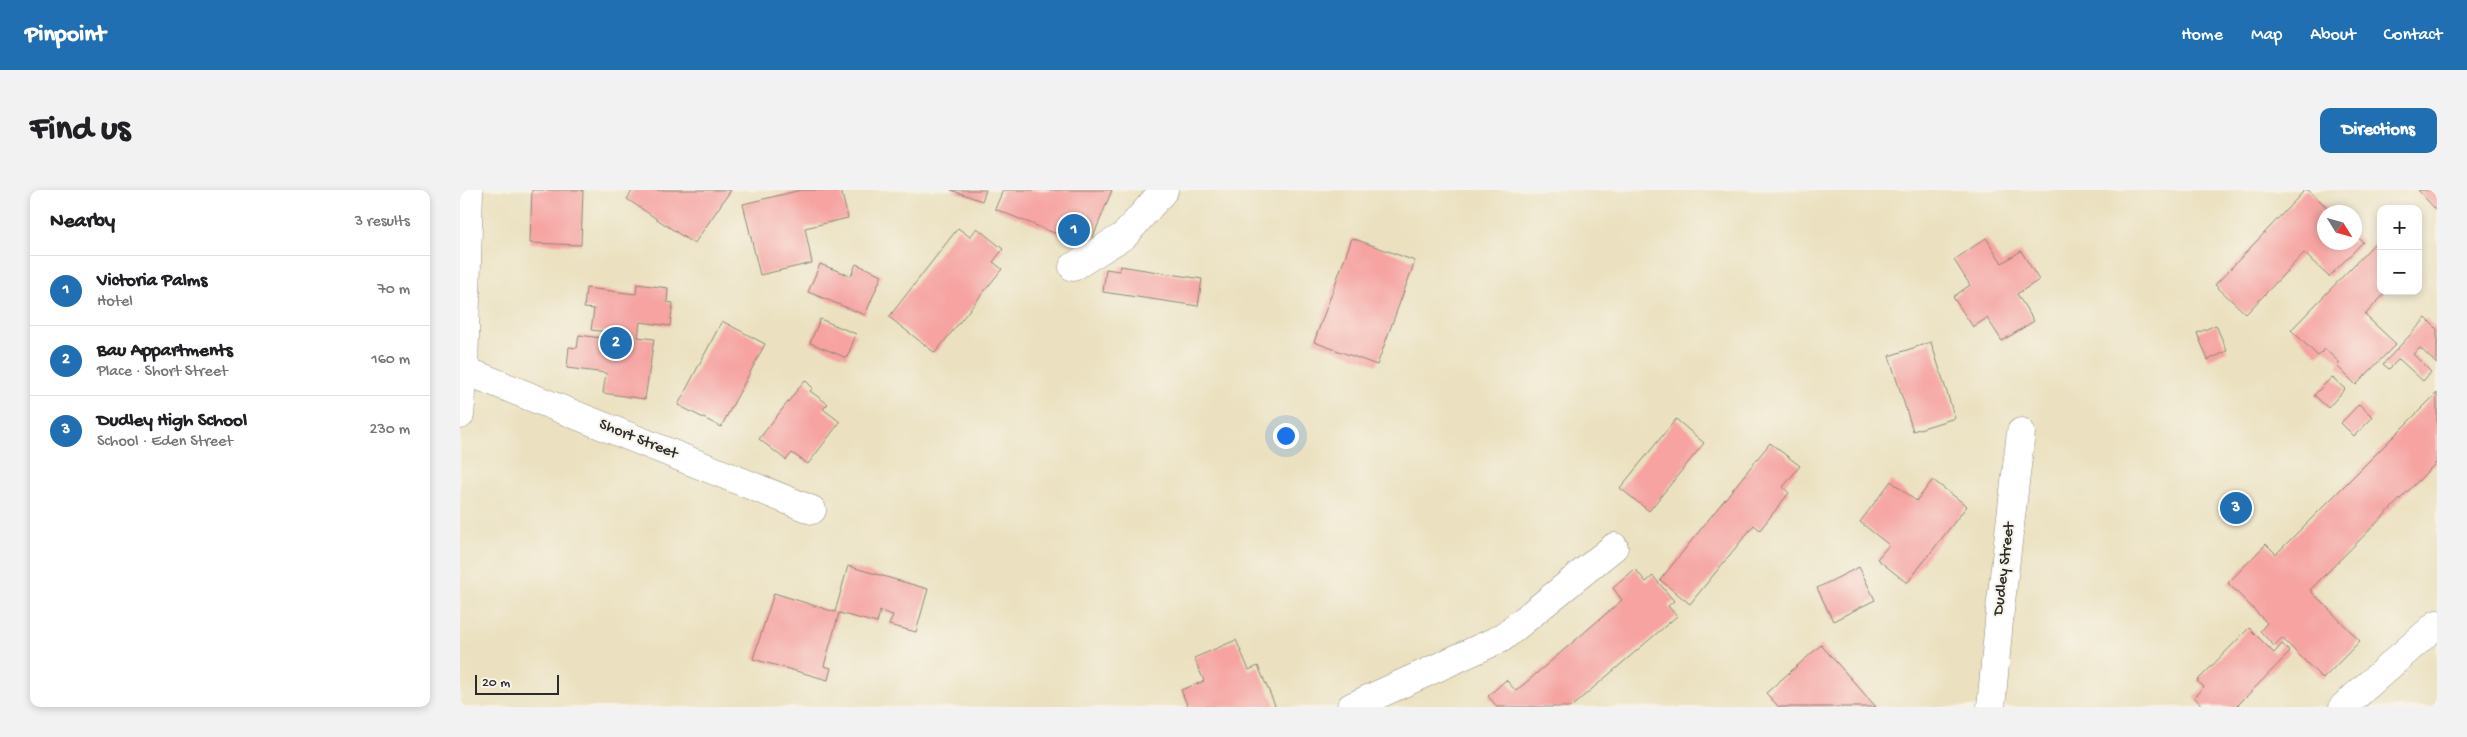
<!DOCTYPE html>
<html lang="en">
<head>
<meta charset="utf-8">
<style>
  :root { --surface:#fff; --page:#f2f2f2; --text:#202124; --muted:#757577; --line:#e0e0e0; --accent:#1f6fb2 }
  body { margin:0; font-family:"Gochi Hand",sans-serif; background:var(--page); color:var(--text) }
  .controls { position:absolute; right:15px; top:15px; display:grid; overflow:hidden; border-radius:10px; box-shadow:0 2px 8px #0003 }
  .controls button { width:45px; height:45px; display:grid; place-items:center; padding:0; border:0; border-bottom:1px solid var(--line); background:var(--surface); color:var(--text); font:25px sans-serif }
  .compass { position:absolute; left:1857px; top:15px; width:45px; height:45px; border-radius:50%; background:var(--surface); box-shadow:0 2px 8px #0003; rotate:127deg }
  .scale { position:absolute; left:15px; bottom:12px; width:84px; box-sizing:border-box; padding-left:5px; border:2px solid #2b2b2b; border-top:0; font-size:14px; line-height:18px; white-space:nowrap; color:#2b2b2b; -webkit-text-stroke:4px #f7f3e8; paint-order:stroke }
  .you { position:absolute; left:825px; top:245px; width:18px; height:18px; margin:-12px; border:4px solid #fff; border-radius:50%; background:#1a73e8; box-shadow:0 0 0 8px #1a73e833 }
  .badge { display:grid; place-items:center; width:32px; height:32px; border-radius:50%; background:var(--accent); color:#fff; font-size:16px; font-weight:700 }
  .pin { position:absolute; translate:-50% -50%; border:2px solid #fff; box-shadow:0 1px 5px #0006 }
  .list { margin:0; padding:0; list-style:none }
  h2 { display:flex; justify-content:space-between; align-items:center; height:65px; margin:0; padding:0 20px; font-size:21px }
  h2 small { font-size:16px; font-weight:400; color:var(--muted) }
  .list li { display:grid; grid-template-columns:32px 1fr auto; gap:15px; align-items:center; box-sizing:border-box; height:70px; padding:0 20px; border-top:1px solid var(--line) }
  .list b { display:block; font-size:19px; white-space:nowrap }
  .list p { margin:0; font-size:16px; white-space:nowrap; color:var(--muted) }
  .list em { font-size:16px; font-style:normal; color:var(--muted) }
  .map { position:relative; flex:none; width:1977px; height:517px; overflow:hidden; border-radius:10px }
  header { display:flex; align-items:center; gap:30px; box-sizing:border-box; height:70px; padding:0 25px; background:var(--accent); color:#fff }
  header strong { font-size:24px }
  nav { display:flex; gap:28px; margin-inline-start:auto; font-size:18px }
  .intro { display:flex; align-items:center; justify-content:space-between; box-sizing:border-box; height:120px; padding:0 30px }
  h1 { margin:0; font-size:35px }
  .button { padding:12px 22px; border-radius:10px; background:var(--accent); color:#fff; font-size:18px; font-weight:700 }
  main { display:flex; gap:30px; padding:0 30px }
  aside { flex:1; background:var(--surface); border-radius:10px; box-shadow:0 2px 8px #0003 }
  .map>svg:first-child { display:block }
  .building { fill:#f6a3a1 }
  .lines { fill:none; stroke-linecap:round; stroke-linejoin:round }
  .minor-casing { stroke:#8b8676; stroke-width:29 }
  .major-casing { stroke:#8b8676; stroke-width:29 }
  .minor { stroke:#fff; stroke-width:28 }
  .major { stroke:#fff; stroke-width:28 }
  .labels { text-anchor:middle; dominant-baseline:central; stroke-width:4; stroke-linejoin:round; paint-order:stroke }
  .street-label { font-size:16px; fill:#2b2b2b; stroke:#f7f3e8 }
</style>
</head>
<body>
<header>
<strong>Pinpoint</strong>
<nav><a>Home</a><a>Map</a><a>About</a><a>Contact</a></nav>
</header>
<div class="intro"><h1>Find us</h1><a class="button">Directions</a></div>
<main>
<aside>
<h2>Nearby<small>3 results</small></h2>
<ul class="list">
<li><span class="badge">1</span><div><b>Victoria Palms</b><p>Hotel</p></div><em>70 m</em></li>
<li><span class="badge">2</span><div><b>Bau Appartments</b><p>Place · Short Street</p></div><em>160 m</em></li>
<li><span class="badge">3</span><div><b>Dudley High School</b><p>School · Eden Street</p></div><em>230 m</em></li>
</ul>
</aside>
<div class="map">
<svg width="1977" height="517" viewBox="0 0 1977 517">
  <rect width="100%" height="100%" fill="#f7f3e8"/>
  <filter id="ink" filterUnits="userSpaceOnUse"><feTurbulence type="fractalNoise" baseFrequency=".02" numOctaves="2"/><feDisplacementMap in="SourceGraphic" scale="10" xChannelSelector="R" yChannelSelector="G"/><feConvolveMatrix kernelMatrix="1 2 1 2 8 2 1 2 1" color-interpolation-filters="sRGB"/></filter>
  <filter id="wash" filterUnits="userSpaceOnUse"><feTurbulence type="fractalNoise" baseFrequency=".0096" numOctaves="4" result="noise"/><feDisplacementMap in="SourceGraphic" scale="20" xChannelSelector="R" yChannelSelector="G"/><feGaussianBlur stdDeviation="1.12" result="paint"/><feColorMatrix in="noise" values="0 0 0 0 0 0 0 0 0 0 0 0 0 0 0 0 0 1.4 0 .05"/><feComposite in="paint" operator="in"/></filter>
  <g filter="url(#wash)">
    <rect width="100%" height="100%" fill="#ebe1c0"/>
    <g id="blocks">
      <path class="building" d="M72 0H123L121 55 70 53Z
        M173 0H271L234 54 167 9Z
        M341 0H381L388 28 345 38 352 73 300 85 283 14Z
        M491 0H526L522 11Z
        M543 0H652L629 57 535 19Z
        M1845 0H1848L1872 22H1864V52H1894V44L1903 52 1869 87 1844 63 1786 124 1755 95Z
        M1958 0H1977V21Z
        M498 38 510 47 517 38 543 59 533 72 542 79 475 163 429 127Z
        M1921 47V101H1927L1905 125 1936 154 1896 195 1877 176 1880 173 1865 159 1858 166 1831 140Z
        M892 48 955 71 917 175 854 152Z
        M1526 48 1542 73 1561 61 1579 90 1557 104 1574 131 1542 151 1527 128 1513 137 1493 107 1510 95 1494 70Z
        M360 74 391 86 396 74 422 85 405 125 348 102Z
        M660 76 742 89 738 116 643 102 646 79 659 81Z
        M177 94 208 98 207 112 213 113 210 136 180 132 178 147 194 149 185 209 143 203 146 183 107 178 109 157 117 158 119 145 149 149 150 142 131 140 134 119 124 118 126 98 176 104Z
        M1966 128 1977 139V174L1960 158 1953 164 1971 182 1963 191 1939 169 1929 179 1923 174Z
        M360 129 396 144 387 168 350 153Z
        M262 131 305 154 261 237 218 215Z
        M1756 135 1767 161 1748 170 1737 143Z
        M1471 152 1495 228 1453 241 1429 166Z
        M1872 187 1885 199 1868 218 1854 205Z
        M345 190 353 198 350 201 368 214 363 219 380 232 348 274 332 263 326 270 299 249Z
        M1977 203V272L1850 400 1900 451 1863 489 1822 448 1814 456 1800 441 1807 433 1768 393 1806 354 1816 364Z
        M1899 214 1913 227 1894 246 1881 233Z
        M1216 229 1244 253 1189 321 1160 298Z
        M1310 253 1340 276 1323 297 1329 303 1300 340 1294 335 1230 414 1200 390Z
        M1473 290 1507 316 1447 393 1417 369 1429 355 1400 332 1431 291 1456 311Z
        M388 376 468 399 456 442 429 435 433 425 420 421 417 433 379 423 364 476 371 478 368 490 293 469 314 403 375 422Z
        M1399 377 1415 410 1373 431 1357 398Z
        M1175 379 1186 392 1193 386 1214 411 1208 416 1217 426 1111 517H1037L1028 506 1046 490 1056 501 1162 410 1153 398Z
        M1789 438 1814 463 1822 454 1830 462 1776 517H1743L1734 507 1744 497 1737 491Z
        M776 450 789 480 798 476 815 515 810 517H728L721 500 744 491 734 468Z
        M1361 455 1416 517H1319L1306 503Z"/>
    </g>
  </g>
  <g filter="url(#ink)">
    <use href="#blocks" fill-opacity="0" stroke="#8b8676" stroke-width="1"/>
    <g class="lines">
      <g class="minor-casing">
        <path id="minor" d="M613 77 665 45 704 0
          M4 180 352 320
          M891 517 1042 448 1154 357
          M1531 517 1540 420 1561 242
          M1883 517 1977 434"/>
      </g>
      <g class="major-casing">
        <path id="major" d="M0 225 4 180 9 0"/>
      </g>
      <use href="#minor" class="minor"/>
      <use href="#major" class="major"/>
    </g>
  </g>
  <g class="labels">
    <g class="street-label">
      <text transform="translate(178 250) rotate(22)">Short Street</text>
      <text transform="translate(1545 379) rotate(-83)">Dudley Street</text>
    </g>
  </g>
</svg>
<div class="controls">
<button>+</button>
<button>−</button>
</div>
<svg class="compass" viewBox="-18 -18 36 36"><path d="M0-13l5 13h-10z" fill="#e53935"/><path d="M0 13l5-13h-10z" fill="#757577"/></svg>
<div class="scale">20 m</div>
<div class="you"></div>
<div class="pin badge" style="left:614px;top:40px">1</div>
<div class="pin badge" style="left:156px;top:153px">2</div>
<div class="pin badge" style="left:1776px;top:318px">3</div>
</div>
</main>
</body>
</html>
